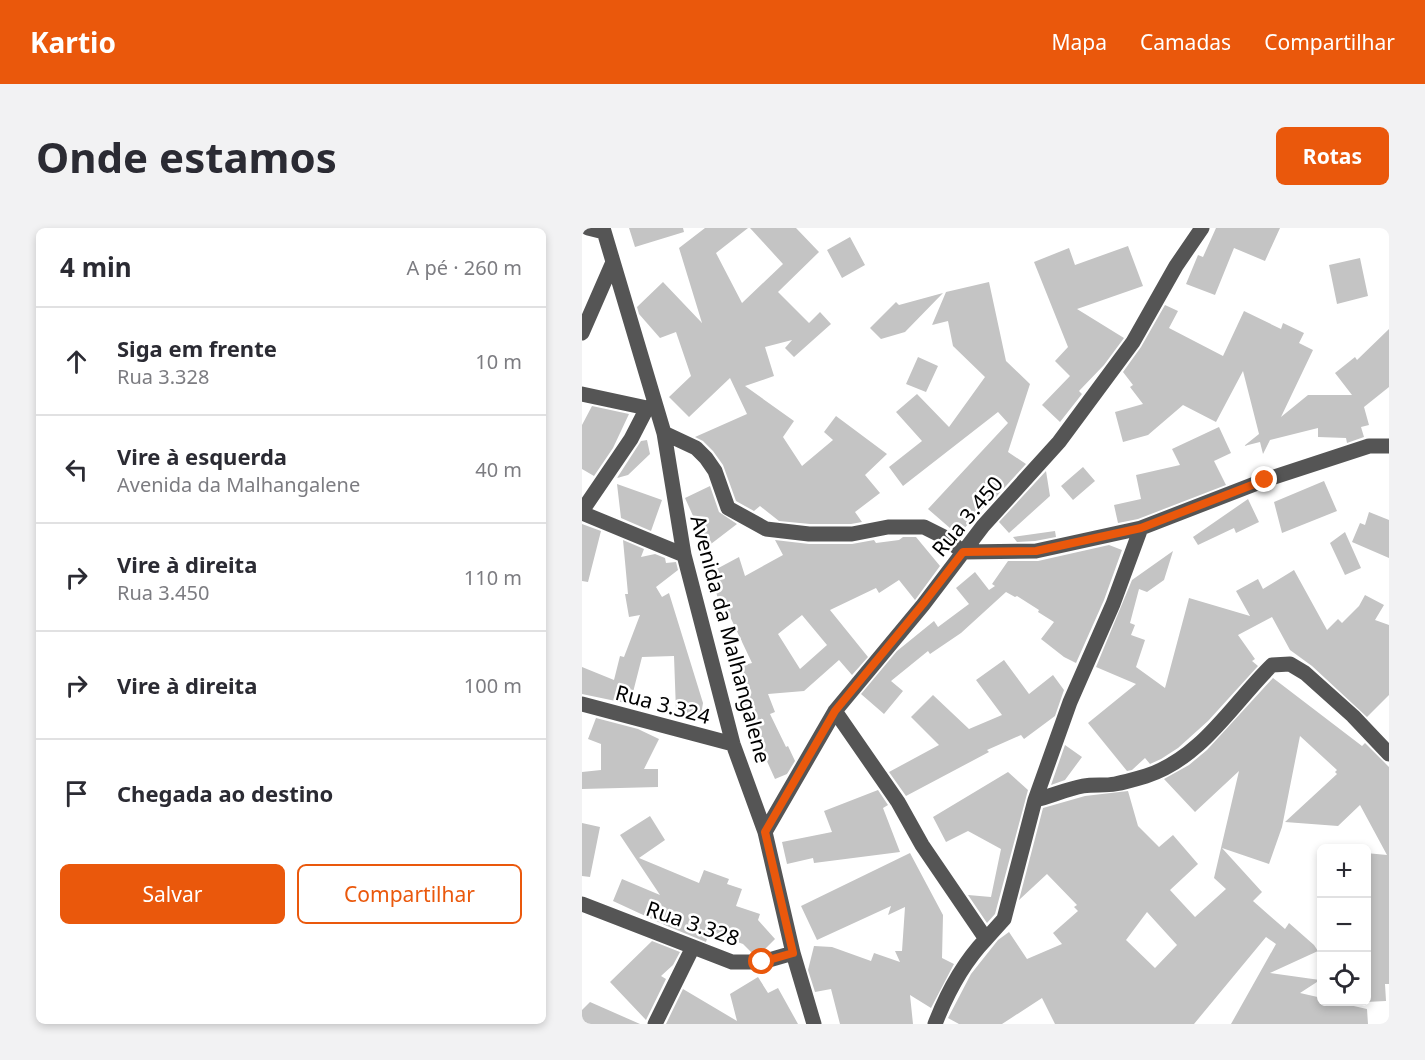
<!DOCTYPE html>
<html lang="pt">
<head>
<meta charset="utf-8">
<style>
  :root { --surface:#fff; --page:#f2f2f3; --text:#2b2b33; --muted:#7c7c81; --line:#e1e1e2; --accent:#ea580c }
  body { margin:0; font-family:"Noto Sans",sans-serif; background:var(--page); color:var(--text) }
  .controls { position:absolute; right:18px; bottom:18px; display:grid; overflow:hidden; border-radius:9px; box-shadow:0 3px 9px #0003 }
  .controls button { width:54px; height:54px; display:grid; place-items:center; padding:0; border:0; border-bottom:2px solid var(--line); background:var(--surface); color:var(--text); font:30px sans-serif }
  .stop { position:absolute; width:18px; height:18px; margin:-14px; border:4px solid #ea580c; border-radius:50%; background:#fff }
  .stop.end { background:#ea580c; border-color:#fff; box-shadow:0 2px 6px #0008 }
  .list { margin:0; padding:0; list-style:none }
  h2 { display:flex; justify-content:space-between; align-items:center; height:78px; margin:0; padding:0 24px; font-size:26px }
  h2 small { font-size:20px; font-weight:400; color:var(--muted) }
  .list li { display:grid; grid-template-columns:39px 1fr auto; gap:18px; align-items:center; box-sizing:border-box; height:108px; padding:0 24px; border-top:2px solid var(--line) }
  .list b { display:block; font-size:22px; white-space:nowrap }
  .list p { margin:0; font-size:20px; white-space:nowrap; color:var(--muted) }
  .list em { font-size:20px; font-style:normal; color:var(--muted) }
  .actions { display:flex; gap:12px; padding:18px 24px }
  .actions a { flex:1; padding:14px 0; border:2px solid var(--accent); border-radius:9px; text-align:center; font-size:21px; color:var(--accent) }
  .actions .main { background:var(--accent); color:#fff }
  .icon { flex:none; width:33px; height:33px; fill:none; stroke:currentColor; stroke-width:2; stroke-linecap:round; stroke-linejoin:round }
  .map { position:relative; flex:none; width:807px; height:796px; overflow:hidden; border-radius:9px }
  header { display:flex; align-items:center; gap:36px; box-sizing:border-box; height:84px; padding:0 30px; background:var(--accent); color:#fff }
  header strong { font-size:28px }
  nav { display:flex; gap:33px; margin-inline-start:auto; font-size:21px }
  .intro { display:flex; align-items:center; justify-content:space-between; box-sizing:border-box; height:144px; padding:0 36px }
  h1 { margin:0; font-size:42px }
  .button { padding:15px 27px; border-radius:9px; background:var(--accent); color:#fff; font-size:21px; font-weight:700 }
  main { display:flex; gap:36px; padding:0 36px }
  aside { flex:1; background:var(--surface); border-radius:9px; box-shadow:0 3px 9px #0003 }
  .map>svg:first-child { display:block }
  .building { fill:#c4c4c4; fill-rule:evenodd }
  .lines { fill:none; stroke-linecap:round; stroke-linejoin:round }
  .minor { stroke:#555; stroke-width:15 }
  .route { stroke:#ea580c; stroke-width:8 }
  .labels { text-anchor:middle; dominant-baseline:central; stroke-width:5; stroke-linejoin:round; paint-order:stroke }
  .street-label { font-size:21px; fill:#000; stroke:#fff }
</style>
</head>
<body>
<header>
<strong>Kartio</strong>
<nav><a>Mapa</a><a>Camadas</a><a>Compartilhar</a></nav>
</header>
<div class="intro"><h1>Onde estamos</h1><a class="button">Rotas</a></div>
<main>
<aside>
<h2>4 min<small>A pé · 260 m</small></h2>
<ul class="list">
<li><svg class="icon" aria-label="ahead" viewBox="0 0 24 24"><path d="M12 20V5M6 11l6-6 6 6"/></svg><div><b>Siga em frente</b><p>Rua 3.328</p></div><em>10 m</em></li>
<li><svg class="icon" aria-label="left" viewBox="0 0 24 24"><path d="M17 20v-9H6M10 6l-5 5 5 5"/></svg><div><b>Vire à esquerda</b><p>Avenida da Malhangalene</p></div><em>40 m</em></li>
<li><svg class="icon" aria-label="right" viewBox="0 0 24 24"><path d="M7 20v-9h11M14 6l5 5-5 5"/></svg><div><b>Vire à direita</b><p>Rua 3.450</p></div><em>110 m</em></li>
<li><svg class="icon" aria-label="right" viewBox="0 0 24 24"><path d="M7 20v-9h11M14 6l5 5-5 5"/></svg><div><b>Vire à direita</b></div><em>100 m</em></li>
<li><svg class="icon" aria-label="arrive" viewBox="0 0 24 24"><path d="M6 21V4h12l-3 4 3 4H6"/></svg><div><b>Chegada ao destino</b></div></li>
</ul>
<div class="actions"><a class="main">Salvar</a><a>Compartilhar</a></div>
</aside>
<div class="map">
<svg width="807" height="796" viewBox="0 0 807 796">
  <rect width="100%" height="100%" fill="#fff"/>
  <path class="building" d="M47 0H101L102 4 53 19Z
    M123 0H166L134 25 160 75 201 36 168 0H214L237 24 196 64 227 95 238 84 249 96 212 129 203 120 210 112 183 119 192 148 163 158 212 193 201 209 220 238 251 212 242 204 254 188 305 226 283 247 298 265 273 284 280 294 269 296H228L197 293 178 278 172 283 154 273 141 237 131 223 121 213 113 209 165 186 148 150 107 189 87 169 109 148 94 104 78 110 57 86 55 79 81 54 120 95 97 20Z
    M634 0H698L683 33 652 20 633 67 604 56 616 27 621 29Z
    M268 9 283 37 260 50 245 22Z
    M546 18 561 58 495 81 542 110 522 137 497 163 500 166 478 194 460 177 488 148 473 133 486 119 452 34 487 20 493 37Z
    M778 30 786 68 755 76 747 37Z
    M407 54 424 133 448 156 426 224 444 236 404 280 403 278 376 307 346 281 426 195 416 184 321 258 307 239 340 213 314 184 335 166 367 199 403 149 371 118 366 93 350 97 364 64Z
    M361 65 323 104 299 111 288 100 314 74 317 77Z
    M583 77 596 83 587 100 641 128 662 83 699 101 701 95 722 105 717 115 731 122 699 189 726 167H770L753 145 773 129 775 132 807 101V159L782 179 787 197 779 199 782 209 765 215 764 210 736 209V200L688 212 681 226 678 214 662 218 677 206 661 143 634 194 601 177 566 207 541 214 533 184 561 176 548 159 551 157 541 144 559 119Z
    M336 129 356 138 344 164 324 156Z
    M10 178 47 186 31 220 12 248 0 241V197Z
    M637 199 649 225 632 233 644 257 556 291 536 295 532 277 559 271 554 247 598 237 590 221Z
    M65 212 68 226 46 247 35 250 59 213Z
    M501 239 513 253 491 272 479 258Z
    M464 243 468 268 427 305 417 294Z
    M742 253 755 283 700 305 692 274Z
    M35 256 80 272 69 303 39 290Z
    M128 258 137 284 155 296 125 319 103 270Z
    M666 271 677 294 654 305 652 300 616 317 611 309Z
    M787 284 807 292V330L770 314 778 295 783 297Z
    M0 296 19 303 6 354 0 353Z
    M473 303 474 309 453 313 435 314 431 309Z
    M763 304 779 340 763 347 748 315Z
    M321 309H334L358 338 333 372 317 352 297 365 294 360 248 382 286 429 270 447 257 432 222 463 186 466 193 484 188 486 204 519 206 518 213 533 205 546 193 551 174 509 160 470 162 469 154 439 170 435 143 378 138 379 129 344 157 329 163 348 201 327 193 312 227 316H270L292 312 294 315 317 312ZM220 387 245 417 218 441 196 406Z
    M41 312 62 321 59 329 73 326 83 330 84 335 94 334 96 342 74 359 80 369 87 365 121 475 119 487 94 483 92 428 60 429 48 476 0 466V439L32 452 38 428 42 429 58 387 47 389 43 366H46Z
    M527 317 540 322 522 372 494 435 482 429 459 411 472 394 456 384 457 382 435 368 433 369 424 364 379 405 348 426 346 423 309 453 321 463 302 486 279 466 315 423 352 393 356 399 387 376 374 360 393 344 407 362 413 358 410 356 426 333H456Z
    M591 323 582 352 565 364 557 361 548 395 553 397 549 407 563 412 554 439 583 460 607 370 668 388 654 363 676 351 681 361 712 342 745 402 756 391 760 395 777 378 783 367 802 377 793 392 807 397V467L785 489 730 438 708 422 690 389 656 407 673 431 670 433 676 438 626 493 596 520 579 531 568 536 563 530 550 542 545 543 506 495 554 456 514 439 550 352Z
    M422 432 447 466 471 447 482 462 473 488 442 511 439 507 405 522 407 524 324 568 307 544 357 517 329 489 351 467 387 501 420 487 394 452Z
    M691 450 780 518 783 515 807 539V756H803L804 773 784 774V625L805 627 778 577 756 598 703 594 755 546 753 544 755 542 718 508 700 599 687 636 640 620 680 664 671 673 703 701 707 695 732 717 736 723 688 745 738 752 718 765 740 770V774H754L785 781 786 796H649L694 716 684 709 612 796H473L460 770 420 796H377L366 790 389 746 416 712 427 704 445 731 480 716 471 705 496 683 492 679 495 677 465 646 437 672 461 580 503 568 546 563 556 598 577 619 591 607 616 636 588 662 613 689 644 661 632 650 657 543 613 584 582 551 607 537 625 522ZM565 684 595 717 573 740 544 712Z
    M14 490 56 501 77 511 62 541H76V559L0 561V544L19 542V516L6 511Z
    M483 517 500 529 483 552 469 557Z
    M426 544 446 562 413 686 405 695 386 667 409 669 419 621 386 603 364 614 351 589Z
    M296 562 306 577 301 580 318 624 232 635 231 630 205 636 200 614 250 604 242 583Z
    M68 588 83 612 57 630 117 655 122 642 147 651 145 656 160 661 154 678 178 686 176 692 193 711 180 724H169L161 716 127 704 124 714 85 698 31 673 40 651 78 667 38 607Z
    M0 595 18 599 8 649 0 648Z
    M328 625 361 687 360 730 372 736 349 780 328 767 331 796H258L249 761 233 764 226 742 232 718 250 719 289 733 292 725 318 734 313 723H320L323 679 306 687 309 678 235 712 219 678Z
    M70 713 98 724 91 737 79 748 84 751 64 792 28 754Z
    M176 749 186 765 196 760 216 796H84L101 761 155 793 148 766Z
    M8 774 58 796H0V782Z"/>
  <g class="lines">
    <path class="minor" d="M6 0 22 4
      M21 0 82 205 102 327 151 516 183 604 211 725 232 796
      M0 105 31 34
      M0 166 65 180H73
      M82 205 114 220 124 230 133 243 146 280 184 301 227 306H270L306 299H342L362 309 381 324 454 323 559 300 683 252 787 218H807
      M0 283 49 211 65 180
      M0 285 102 327
      M0 476 151 516
      M253 483 316 574 340 617 404 711 422 691 453 572 488 474 531 376 559 300
      M453 572C469 568 485 561 501 558 512 556 523 558 533 556 544 554 554 551 564 548 620 530 651 475 690 437L708 436 723 445 771 488 807 526
      M183 604 253 483 341 377 401 298 477 214 551 114 594 38 620 0
      M0 676 150 734H180L211 725
      M73 796 111 719
      M353 796C365 765 381 735 404 711"/>
  </g>
  <g class="lines">
    <path class="route" d="M180 734 211 725 183 604 253 483 341 376 381 324 454 323 559 300 683 252"/>
  </g>
  <g class="labels">
    <g class="street-label">
      <text transform="translate(385 288) rotate(-50)">Rua 3.450</text>
      <text transform="translate(149 411) rotate(75)">Avenida da Malhangalene</text>
      <text transform="translate(81 476) rotate(15)">Rua 3.324</text>
      <text transform="translate(111 695) rotate(19)">Rua 3.328</text>
    </g>
  </g>
</svg>
<div class="controls">
<button>+</button>
<button>−</button>
<button><svg class="icon" aria-label="locate" viewBox="0 0 24 24"><circle cx="12" cy="12" r="6"/><path d="M12 2v4M12 18v4M2 12h4M18 12h4"/></svg></button>
</div>
<div class="stop" style="left:180px;top:734px"></div>
<div class="stop end" style="left:683px;top:252px"></div>
</div>
</main>
</body>
</html>
